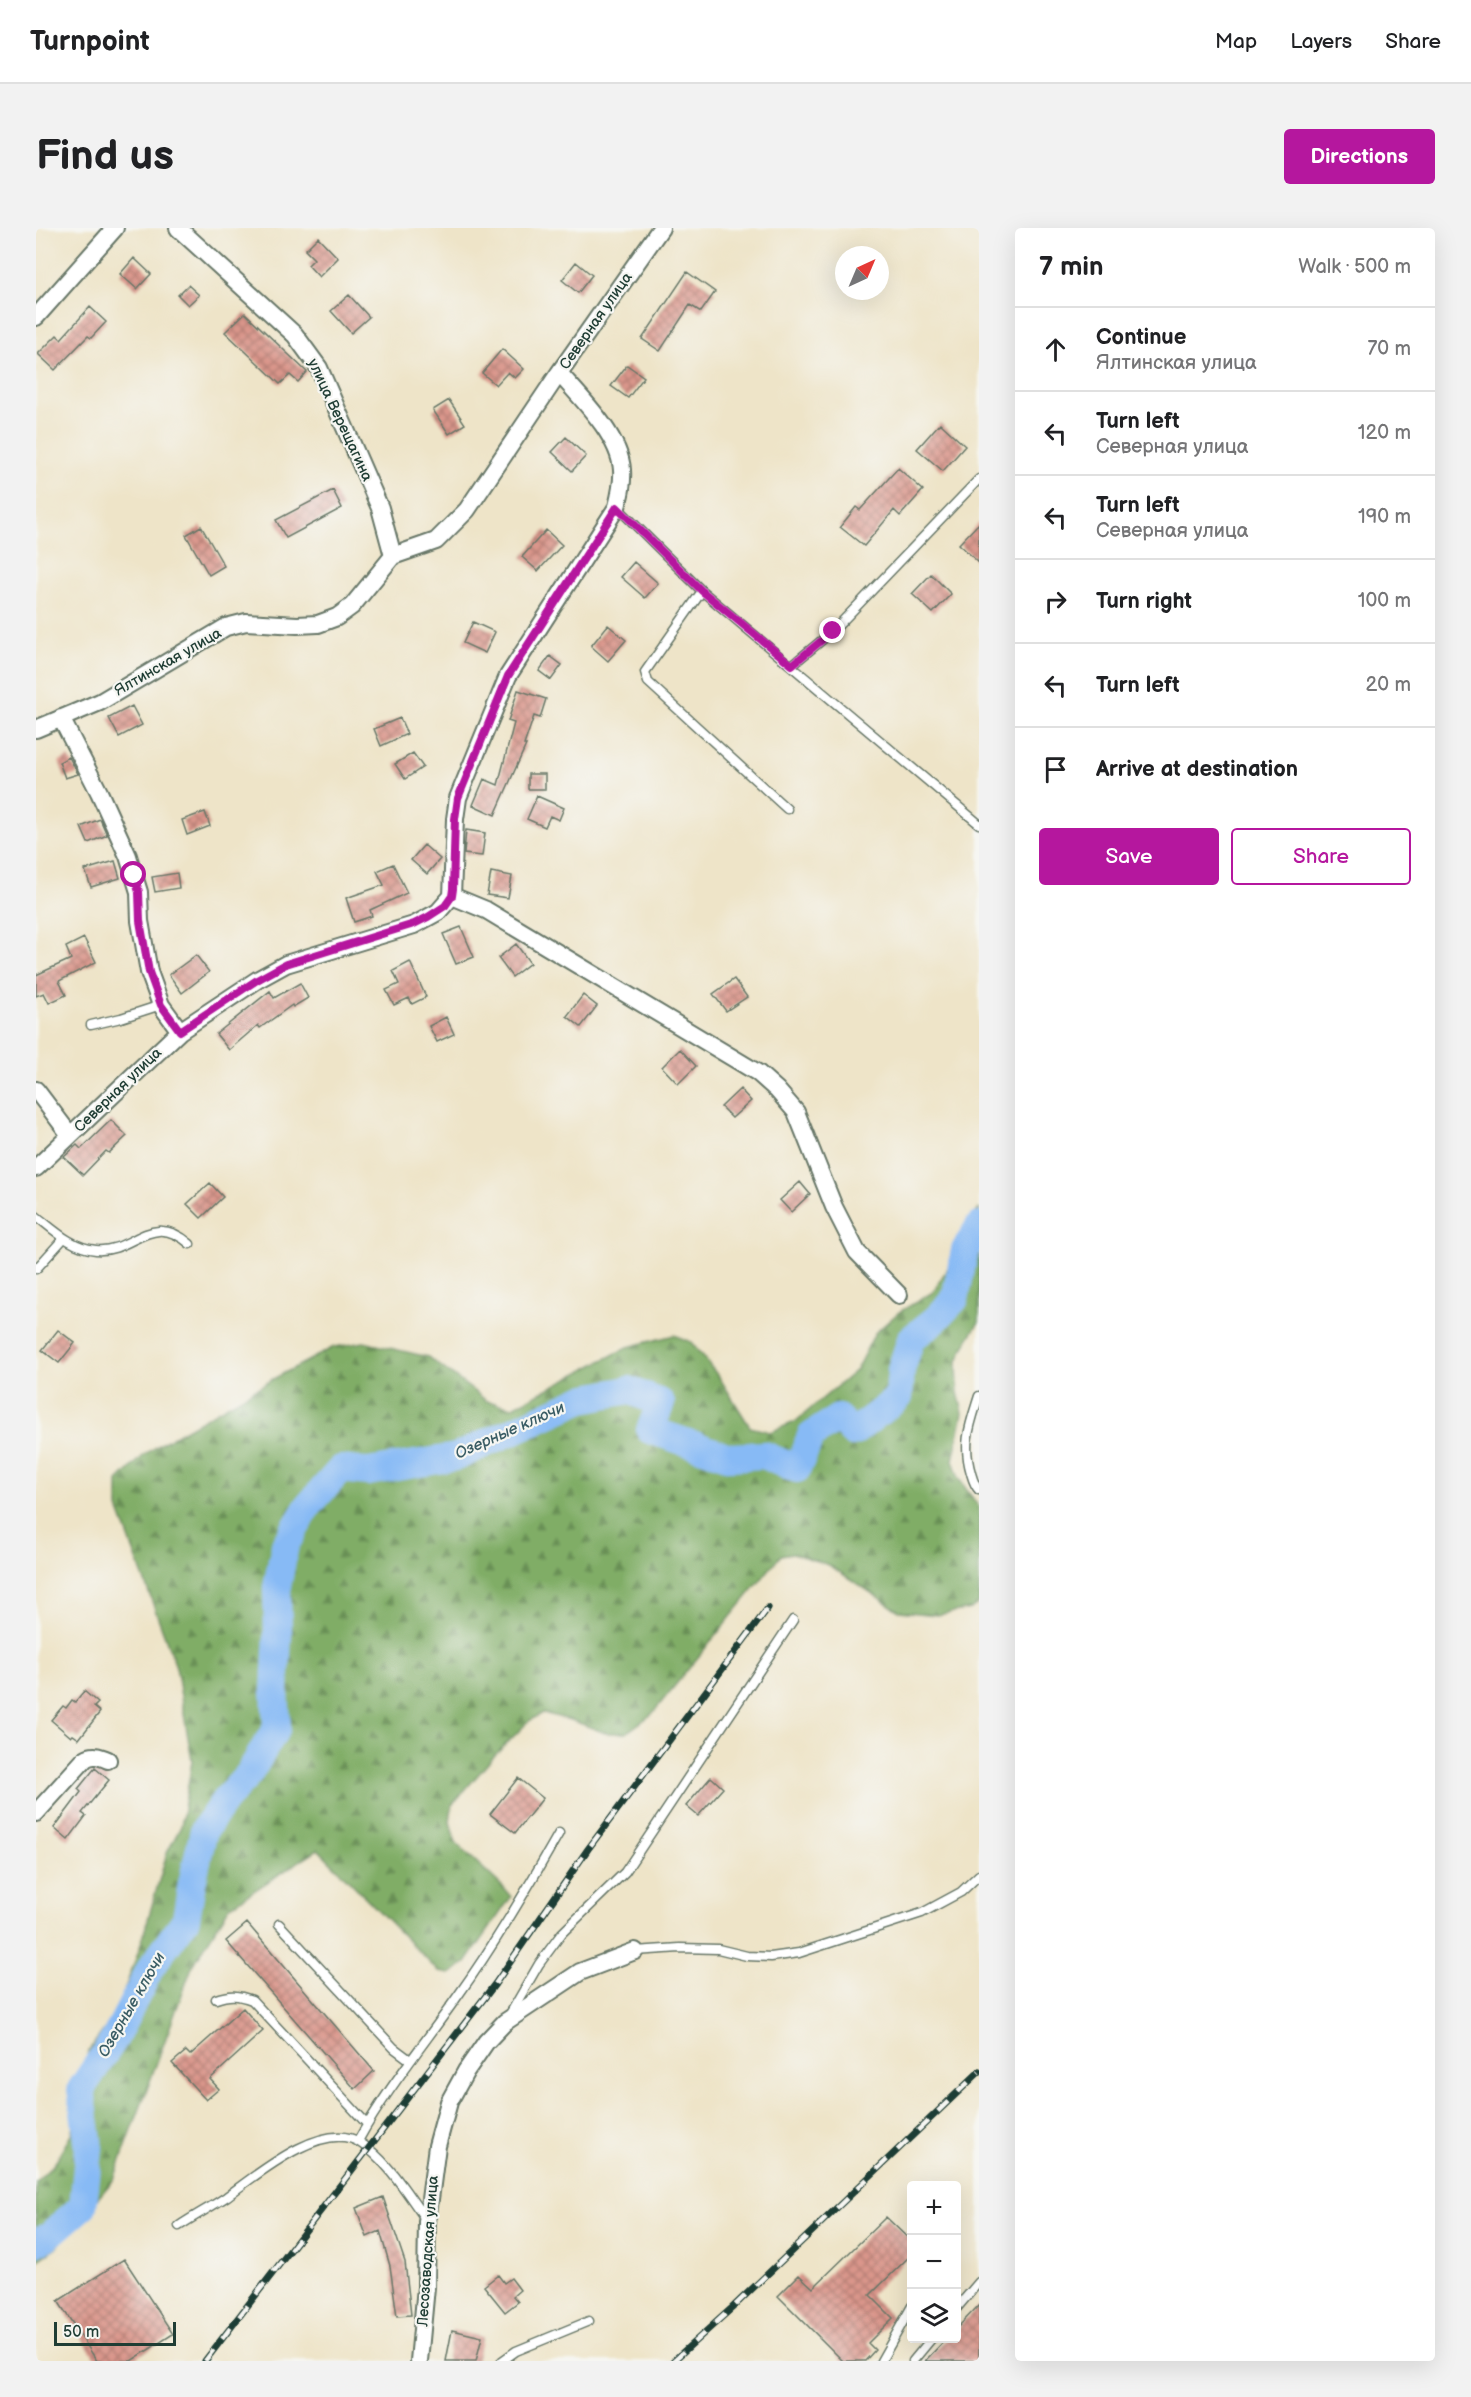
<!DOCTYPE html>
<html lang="en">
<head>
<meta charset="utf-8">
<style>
  :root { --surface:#fff; --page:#f2f2f2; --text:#202124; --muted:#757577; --line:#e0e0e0; --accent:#b5179e }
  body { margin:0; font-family:"Balsamiq Sans",sans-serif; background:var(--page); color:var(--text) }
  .controls { position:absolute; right:18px; bottom:18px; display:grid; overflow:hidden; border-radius:6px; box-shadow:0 6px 24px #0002 }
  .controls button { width:54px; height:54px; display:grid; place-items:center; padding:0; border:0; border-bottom:2px solid var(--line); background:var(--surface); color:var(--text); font:30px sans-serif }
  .compass { position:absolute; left:799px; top:18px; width:54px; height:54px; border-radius:50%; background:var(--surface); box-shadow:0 6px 24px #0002; rotate:44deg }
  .scale { position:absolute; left:18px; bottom:15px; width:122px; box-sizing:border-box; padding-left:6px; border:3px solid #1f3d34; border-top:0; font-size:16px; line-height:21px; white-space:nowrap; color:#1f3d34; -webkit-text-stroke:4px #f6f6f2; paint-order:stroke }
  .stop { position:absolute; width:18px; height:18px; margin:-14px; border:4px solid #b5179e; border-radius:50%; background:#fff }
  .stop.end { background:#b5179e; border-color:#fff; box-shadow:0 2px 6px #0008 }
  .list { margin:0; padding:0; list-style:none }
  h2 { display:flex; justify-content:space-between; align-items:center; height:78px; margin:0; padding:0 24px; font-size:26px }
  h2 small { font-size:20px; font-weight:400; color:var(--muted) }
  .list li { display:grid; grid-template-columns:39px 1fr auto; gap:18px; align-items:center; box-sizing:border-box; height:84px; padding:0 24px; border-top:2px solid var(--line) }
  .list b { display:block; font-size:22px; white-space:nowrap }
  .list p { margin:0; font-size:20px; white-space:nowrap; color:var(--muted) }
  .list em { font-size:20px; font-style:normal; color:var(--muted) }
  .actions { display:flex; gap:12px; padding:18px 24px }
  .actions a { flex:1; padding:14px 0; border:2px solid var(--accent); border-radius:6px; text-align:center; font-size:21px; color:var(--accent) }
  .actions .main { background:var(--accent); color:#fff }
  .icon { flex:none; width:33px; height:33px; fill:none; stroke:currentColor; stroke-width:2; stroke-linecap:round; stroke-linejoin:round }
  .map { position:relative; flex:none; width:943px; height:2133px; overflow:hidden; border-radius:6px }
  header { display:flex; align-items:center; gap:36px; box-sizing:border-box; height:84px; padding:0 30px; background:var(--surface); border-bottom:2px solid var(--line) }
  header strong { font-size:28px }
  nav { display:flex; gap:33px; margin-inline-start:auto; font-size:21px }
  .intro { display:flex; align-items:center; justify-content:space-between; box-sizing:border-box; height:144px; padding:0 36px }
  h1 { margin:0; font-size:42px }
  .button { padding:15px 27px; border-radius:6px; background:var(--accent); color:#fff; font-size:21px; font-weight:700 }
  main { display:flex; gap:36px; padding:0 36px }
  aside { flex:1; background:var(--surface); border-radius:6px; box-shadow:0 6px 24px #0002 }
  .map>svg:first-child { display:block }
  .forest { fill:url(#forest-firs); stroke:#50754d; stroke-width:1.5 }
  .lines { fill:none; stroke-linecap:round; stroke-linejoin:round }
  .river { stroke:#87baf5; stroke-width:28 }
  .building { fill:url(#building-cross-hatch) }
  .service-casing { stroke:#677768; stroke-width:11 }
  .minor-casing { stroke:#677768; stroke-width:20 }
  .service { stroke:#fff; stroke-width:8 }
  .minor { stroke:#fff; stroke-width:16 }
  .rail-casing { stroke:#1f3d34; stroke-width:7 }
  .rail { stroke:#f6f6f2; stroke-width:4.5; stroke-dasharray:14; stroke-linecap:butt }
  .route { stroke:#b5179e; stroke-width:8 }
  .labels { text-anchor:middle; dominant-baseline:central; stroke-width:4.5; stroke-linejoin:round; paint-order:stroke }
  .street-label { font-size:15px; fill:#1f3d34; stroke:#f6f6f2 }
  .water-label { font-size:16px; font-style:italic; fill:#395c64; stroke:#f6f6f2 }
</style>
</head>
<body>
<header>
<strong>Turnpoint</strong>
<nav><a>Map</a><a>Layers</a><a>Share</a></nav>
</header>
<div class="intro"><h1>Find us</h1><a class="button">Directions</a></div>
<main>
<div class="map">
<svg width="943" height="2133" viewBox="0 0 943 2133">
  <defs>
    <pattern id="forest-firs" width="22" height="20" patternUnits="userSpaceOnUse" patternTransform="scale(1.5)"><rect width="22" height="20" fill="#80ad66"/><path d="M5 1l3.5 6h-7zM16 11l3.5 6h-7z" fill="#688e55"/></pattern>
    <pattern id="building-cross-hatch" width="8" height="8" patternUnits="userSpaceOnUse" patternTransform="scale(1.5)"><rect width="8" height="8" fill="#da968b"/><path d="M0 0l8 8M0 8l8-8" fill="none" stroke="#b07c72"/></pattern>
  </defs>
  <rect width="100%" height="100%" fill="#f6f6f2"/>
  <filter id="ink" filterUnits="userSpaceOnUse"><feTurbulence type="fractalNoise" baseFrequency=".0167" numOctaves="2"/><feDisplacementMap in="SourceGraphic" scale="12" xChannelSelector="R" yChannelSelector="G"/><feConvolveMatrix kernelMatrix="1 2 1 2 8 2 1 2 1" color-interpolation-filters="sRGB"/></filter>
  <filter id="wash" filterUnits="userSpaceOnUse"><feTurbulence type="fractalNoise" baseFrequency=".008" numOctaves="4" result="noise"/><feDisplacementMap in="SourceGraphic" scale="24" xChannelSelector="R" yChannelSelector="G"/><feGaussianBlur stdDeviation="1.35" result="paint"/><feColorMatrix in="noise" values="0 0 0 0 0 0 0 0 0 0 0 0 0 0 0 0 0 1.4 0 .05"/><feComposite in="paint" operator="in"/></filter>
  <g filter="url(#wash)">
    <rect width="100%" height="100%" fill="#eee4c8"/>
    <path class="forest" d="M943 980V1094L931 1113 921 1135 922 1164 927 1185 917 1232 923 1251 943 1279V1375L934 1381 901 1387 863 1383 793 1337 756 1325 745 1327 616 1486 590 1505H569L538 1493 507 1485 493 1493 459 1527 416 1577 414 1594 420 1615 467 1659 475 1669 430 1735 414 1746 403 1744 282 1621 193 1679 156 1739 78 1951 21 2019 0 2034V1954L18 1936 35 1907 53 1822 80 1786 104 1719 131 1625 145 1598 156 1533 140 1439 82 1280V1253L108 1227 126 1215 237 1151 298 1119 328 1114 392 1129 451 1173 477 1179 592 1119 638 1107 655 1114 683 1149 714 1199 734 1204 759 1194 820 1142 839 1105 863 1084 897 1064 921 1025Z"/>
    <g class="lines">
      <path class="river" d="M0 2015 10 2010 47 1978 53 1920 45 1861 79 1810 115 1739 150 1691 156 1655 168 1602 189 1572 213 1546 241 1499 239 1462 242 1407 241 1359 249 1317 273 1277 305 1241 332 1244 420 1229 546 1171 593 1162 625 1175 614 1202 694 1229 728 1227 761 1241 775 1208 802 1190 817 1205 863 1169 865 1142 875 1111 900 1091 919 1071 929 1022 943 998"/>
    </g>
    <g id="blocks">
      <path class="building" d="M282 9 302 30 283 49 272 37 278 31 269 22Z
        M98 30 115 46 101 61 84 46Z
        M540 34 556 47 542 65 526 52Z
        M651 44 679 64 665 84 654 77 624 123 606 111Z
        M152 57 163 67 152 77 142 67Z
        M313 67 333 89 315 105 295 83Z
        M54 79 70 94 55 110 52 108 19 142 2 126 21 107 25 111Z
        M209 85 271 144 262 154 254 147 244 156 189 104Z
        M466 121 488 141 479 150 472 144 460 157 446 145Z
        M591 137 608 149 592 170 575 158Z
        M413 172 429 196 413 206 397 182Z
        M904 195 929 218 907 243 881 221Z
        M530 209 550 228 536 243 516 224Z
        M862 240 887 262 864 288 858 282 828 318 804 299 820 279 824 282Z
        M297 262 306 280 250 310 240 292Z
        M943 295V335L923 316Z
        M165 298 188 338 173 347 150 307Z
        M510 302 526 317 502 343 486 329Z
        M598 334 622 355 609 370 585 349Z
        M895 346 915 366 897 385 876 366Z
        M437 394 459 404 449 425 427 415Z
        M572 397 590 412 572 433 555 418Z
        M514 428 526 437 515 452 503 443Z
        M482 462 510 471 504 490 498 488 488 517H490L459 587 437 577 448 551 462 557 478 495 472 493Z
        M96 478 106 497 83 509 73 490Z
        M364 490 371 506 345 518 338 501Z
        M377 525 387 539 369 551 359 536Z
        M33 529 42 546 29 550 23 534Z
        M492 546H509V561H492Z
        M501 568 528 580 523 592 514 588 509 599 491 591Z
        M169 584 174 598 151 607 146 592Z
        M64 591 71 607 52 615 45 599Z
        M430 602 449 605 446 628 428 626Z
        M388 617 404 631 391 646 375 632Z
        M79 633 84 650 55 659 49 642Z
        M357 636 371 665 334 682 336 688 318 694 310 670 348 657 341 643Z
        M455 644 476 648 472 670 451 667Z
        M141 645 143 660 119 664 116 649Z
        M425 699 438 729 420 736 407 706Z
        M48 710 60 734 23 753 30 767 13 775 8 765 0 768V747L35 731 30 719Z
        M480 716 494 735 476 749 462 730Z
        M160 727 173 744 146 765 133 747Z
        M374 734 390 769 376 776 373 770 358 777 350 762 363 756 357 743Z
        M698 751 711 769 690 783 677 766Z
        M264 755 272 770 257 779 256 777 224 800 222 797 193 822 180 806 234 763 238 770Z
        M547 767 561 778 545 799 531 788Z
        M410 789 418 806 401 814 393 798Z
        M644 821 660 838 642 856 626 839Z
        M704 861 715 873 696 890 685 879Z
        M75 892 91 908 73 925 70 923 47 947 28 929 41 917 45 921Z
        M764 954 774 966 755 984 744 972Z
        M174 955 187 969 165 990 151 976Z
        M22 1102 39 1115 23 1135 6 1122Z
        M48 1463 62 1475 58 1479 64 1484 43 1511 37 1507 35 1509 15 1492 27 1478 30 1480 36 1472 39 1474Z
        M59 1540 73 1552 46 1585 50 1588 32 1612 18 1600 45 1564 42 1561Z
        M675 1549 687 1560 662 1588 650 1578Z
        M482 1550 507 1570 479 1605 454 1586Z
        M211 1695 338 1843 319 1861 190 1713Z
        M207 1780 227 1803 174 1851 183 1861 170 1872 136 1835 150 1823 154 1827Z
        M347 1969 369 2034 375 2087 361 2088 354 2038 344 2003 331 2009 320 1980Z
        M850 1989 876 2014V2026L834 2067 857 2090 832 2115 839 2122 829 2133H807L742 2068 763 2047 777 2060Z
        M88 2031 137 2106 95 2133H61L22 2073Z
        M462 2047 468 2055 475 2050 484 2062 477 2068 482 2074 469 2084 448 2058Z
        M943 2077V2133H889L911 2110H921V2100Z
        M416 2102 446 2109 440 2133H410Z"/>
    </g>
  </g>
  <g filter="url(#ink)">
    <use href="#blocks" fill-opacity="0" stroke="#677768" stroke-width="1.5"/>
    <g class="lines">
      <g class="service-casing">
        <path id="service" d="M581 279 666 363 943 596
          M666 363 609 444 612 454 751 581
          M756 437 797 403 943 251
          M55 797 85 790 125 777
          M0 988C18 1002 36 1020 60 1022 98 1025 114 982 154 1016
          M0 1041 28 1010
          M943 1168C934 1197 926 1215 935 1245 937 1252 938 1257 943 1262
          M243 1696 358 1820 374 1832
          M599 1723 644 1720 682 1721 711 1728 735 1729 763 1725 886 1685 925 1664 943 1647
          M180 1771C194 1766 202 1767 216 1772L331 1896
          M474 1786 503 1736 526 1705 589 1644 757 1392
          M322 1913C350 1862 388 1816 421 1769 459 1716 491 1661 523 1605
          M143 1998C158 1988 175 1979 190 1969 218 1949 286 1891 323 1914 352 1932 371 1966 391 1993
          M920 2081 943 2054
          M466 2133 480 2123 553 2093
          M845 2133 876 2078
          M877 2133 896 2110"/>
      </g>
      <g class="minor-casing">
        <path id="minor" d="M142 0 259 107 283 140 344 280 357 328
          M0 89 79 0
          M25 490 63 564 92 628 103 664 104 693 113 744 125 777 144 803
          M0 501 64 474 190 399 210 394 261 397 282 396 301 389 316 378 357 328 400 313 431 282 523 145
          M416 668 450 682 722 845 741 862 760 884 798 979 821 1024 863 1067
          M0 862 34 907
          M0 940 144 803 221 752 250 736 378 697 402 684 416 668 419 591 422 570 472 448 581 279C584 267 587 255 586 242 584 208 545 170 523 145L625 0
          M0 1585 49 1531C57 1526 63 1528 72 1532
          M383 2133 390 2059 391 1994 401 1918 413 1874 430 1843 450 1814 469 1794 544 1744 599 1723"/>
      </g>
      <use href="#service" class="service"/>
      <use href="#minor" class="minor"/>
      <g class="rail-casing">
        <path id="rail" d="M169 2133 459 1756 552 1621 732 1380
          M637 2133 696 2080 943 1844"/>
      </g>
      <use href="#rail" class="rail"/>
    </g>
  </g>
  <g class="lines" filter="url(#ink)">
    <path class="route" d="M98 647 103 664 104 693 113 744 125 777 144 803 221 752 250 736 378 696 392 689 409 678 416 668 417 661 419 591 422 570 472 448 581 279 666 363 756 437 797 403"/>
  </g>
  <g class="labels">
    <g class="street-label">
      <text transform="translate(560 93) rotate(-55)">Северная улица</text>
      <text transform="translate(304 192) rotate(65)">улица Верещагина</text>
      <text transform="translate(132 434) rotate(-30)">Ялтинская улица</text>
      <text transform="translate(82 862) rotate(-44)">Северная улица</text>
      <text transform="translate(392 2023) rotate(-86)">Лесозаводская улица</text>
    </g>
    <g class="water-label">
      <text transform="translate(474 1203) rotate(-24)">Озерные ключи</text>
      <text transform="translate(96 1777) rotate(-60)">Озерные ключи</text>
    </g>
  </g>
</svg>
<div class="controls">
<button>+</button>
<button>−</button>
<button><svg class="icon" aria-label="layers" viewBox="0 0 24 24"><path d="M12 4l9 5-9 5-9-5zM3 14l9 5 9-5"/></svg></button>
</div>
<svg class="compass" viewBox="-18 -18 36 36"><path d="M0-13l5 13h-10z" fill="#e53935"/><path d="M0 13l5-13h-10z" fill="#757577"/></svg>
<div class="scale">50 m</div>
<div class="stop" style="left:98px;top:647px"></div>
<div class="stop end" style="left:797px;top:403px"></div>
</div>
<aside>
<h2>7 min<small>Walk · 500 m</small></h2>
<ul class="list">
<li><svg class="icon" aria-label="ahead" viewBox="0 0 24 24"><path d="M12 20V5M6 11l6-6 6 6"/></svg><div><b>Continue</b><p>Ялтинская улица</p></div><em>70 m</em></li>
<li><svg class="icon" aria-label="left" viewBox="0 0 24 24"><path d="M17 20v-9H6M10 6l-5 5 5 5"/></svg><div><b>Turn left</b><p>Северная улица</p></div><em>120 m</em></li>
<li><svg class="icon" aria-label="left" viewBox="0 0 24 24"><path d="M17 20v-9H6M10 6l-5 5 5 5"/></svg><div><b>Turn left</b><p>Северная улица</p></div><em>190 m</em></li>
<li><svg class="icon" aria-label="right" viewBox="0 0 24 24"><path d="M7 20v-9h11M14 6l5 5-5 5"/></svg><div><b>Turn right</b></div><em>100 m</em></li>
<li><svg class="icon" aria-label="left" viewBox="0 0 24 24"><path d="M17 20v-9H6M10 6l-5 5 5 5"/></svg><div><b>Turn left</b></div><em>20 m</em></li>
<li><svg class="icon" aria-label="arrive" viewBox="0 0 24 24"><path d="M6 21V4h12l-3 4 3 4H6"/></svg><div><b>Arrive at destination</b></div></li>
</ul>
<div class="actions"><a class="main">Save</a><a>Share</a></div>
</aside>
</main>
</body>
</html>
